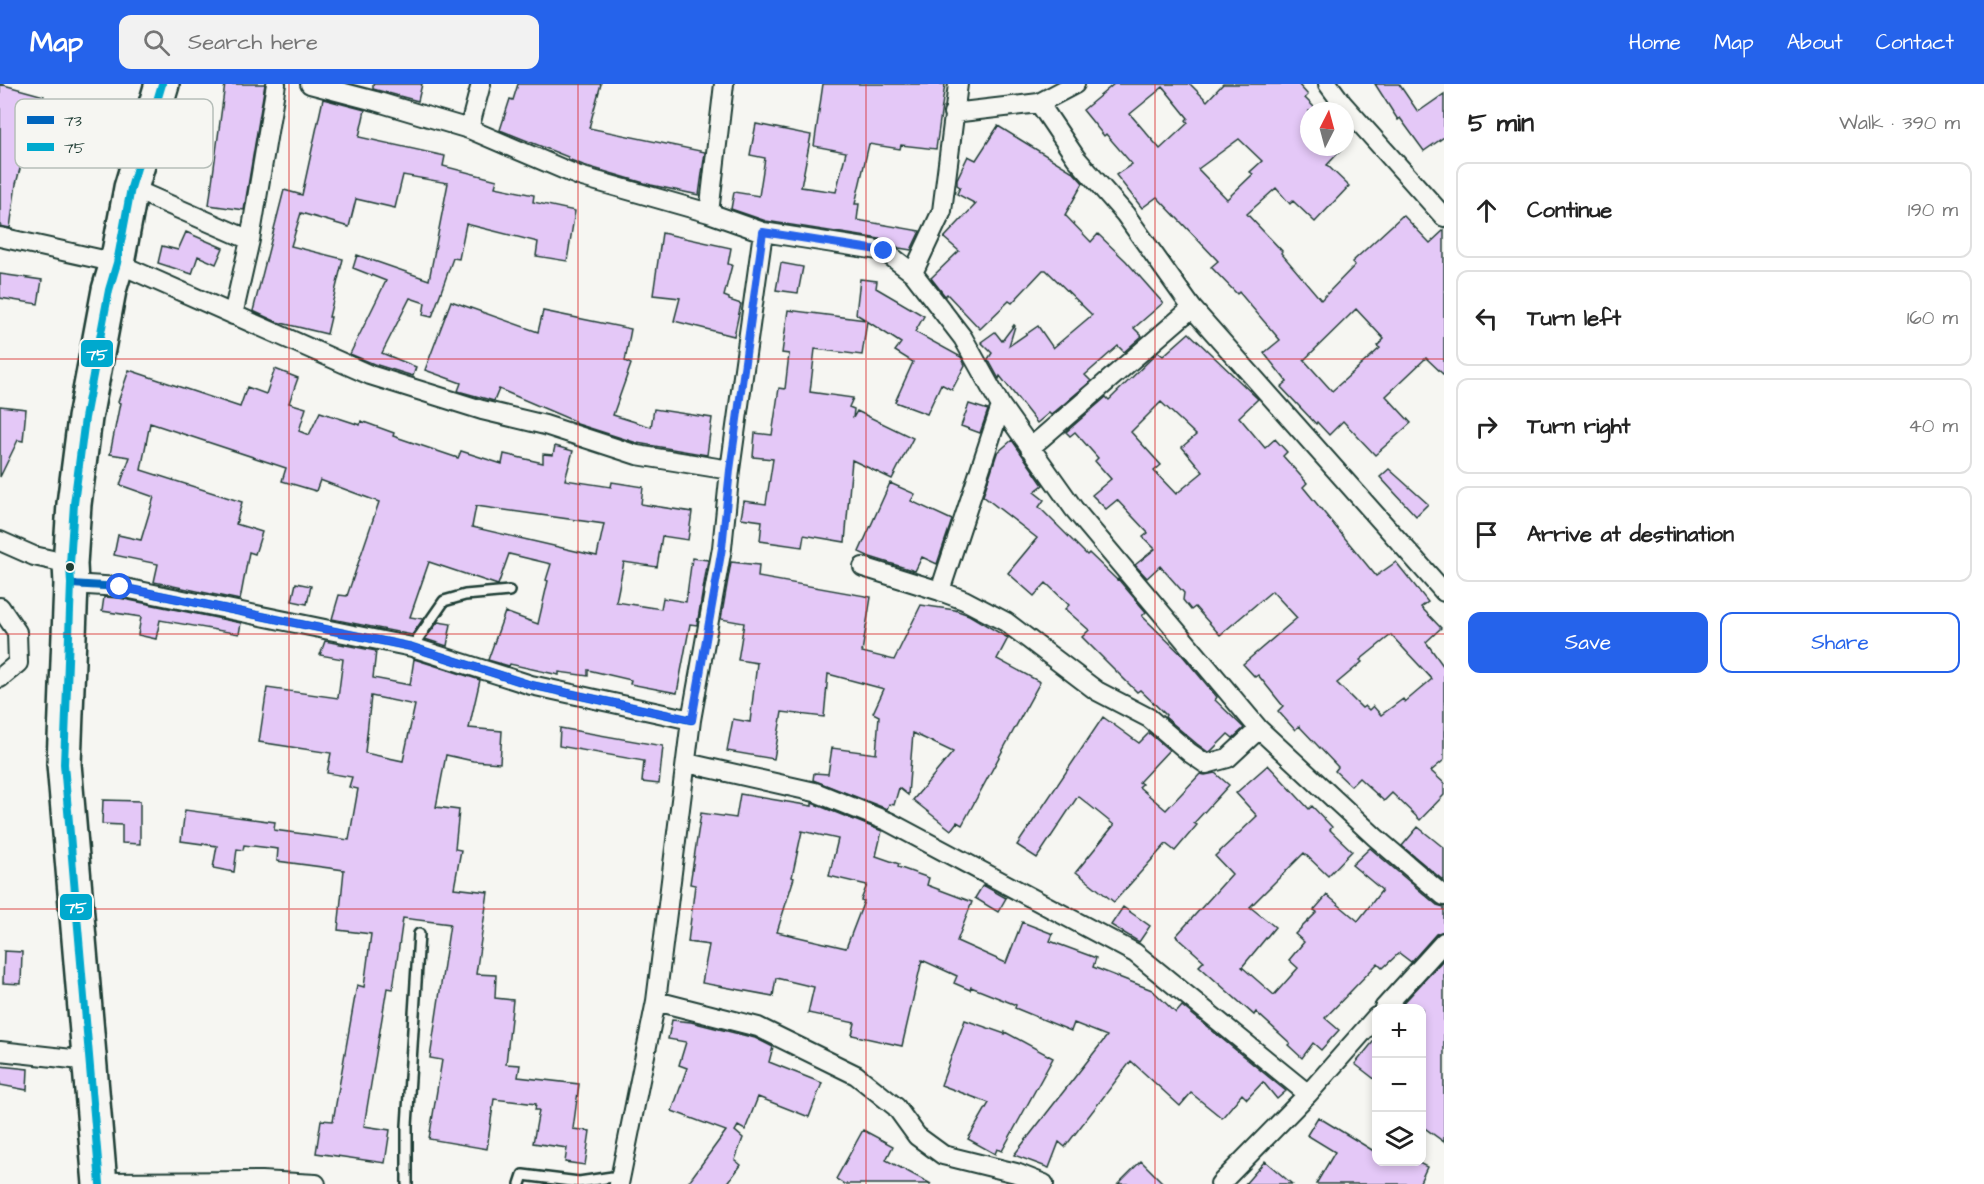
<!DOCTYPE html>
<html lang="en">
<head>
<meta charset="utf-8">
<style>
  :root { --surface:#fff; --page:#f2f2f2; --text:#222; --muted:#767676; --line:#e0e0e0; --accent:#2563eb }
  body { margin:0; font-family:"Architects Daughter",sans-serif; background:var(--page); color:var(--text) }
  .controls { position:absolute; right:18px; bottom:18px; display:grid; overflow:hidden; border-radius:12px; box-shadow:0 3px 9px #0003 }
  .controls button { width:54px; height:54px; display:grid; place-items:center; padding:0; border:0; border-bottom:2px solid var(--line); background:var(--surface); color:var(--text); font:30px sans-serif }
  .compass { position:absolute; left:1300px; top:18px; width:54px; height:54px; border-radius:50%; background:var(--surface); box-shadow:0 3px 9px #0003; rotate:6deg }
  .stop { position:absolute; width:18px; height:18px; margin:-14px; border:4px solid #2563eb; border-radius:50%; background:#fff }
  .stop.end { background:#2563eb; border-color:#fff; box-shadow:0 2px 6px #0008 }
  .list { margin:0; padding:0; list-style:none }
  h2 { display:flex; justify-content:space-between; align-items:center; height:78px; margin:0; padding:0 24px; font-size:26px }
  h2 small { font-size:20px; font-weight:400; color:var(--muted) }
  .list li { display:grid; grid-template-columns:39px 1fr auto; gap:18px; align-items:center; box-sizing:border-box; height:96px; margin:0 12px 12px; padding:0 12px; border:2px solid var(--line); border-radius:12px }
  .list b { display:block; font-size:22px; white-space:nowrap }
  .list em { font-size:20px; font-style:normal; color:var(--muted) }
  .actions { display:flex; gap:12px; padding:18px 24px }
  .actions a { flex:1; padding:14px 0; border:2px solid var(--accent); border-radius:12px; text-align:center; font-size:21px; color:var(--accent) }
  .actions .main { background:var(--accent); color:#fff }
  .icon { flex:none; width:33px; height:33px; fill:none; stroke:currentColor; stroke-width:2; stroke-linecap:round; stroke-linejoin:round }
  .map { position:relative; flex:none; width:1444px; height:1100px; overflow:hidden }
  header { display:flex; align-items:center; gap:36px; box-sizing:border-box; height:84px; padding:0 30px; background:var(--accent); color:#fff }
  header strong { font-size:28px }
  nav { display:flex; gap:33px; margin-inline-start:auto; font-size:21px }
  .search { width:420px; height:54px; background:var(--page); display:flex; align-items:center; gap:15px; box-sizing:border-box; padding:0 21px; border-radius:12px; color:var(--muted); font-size:22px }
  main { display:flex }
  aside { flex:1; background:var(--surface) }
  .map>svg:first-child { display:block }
  .building { fill:#e4c8f7; stroke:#1f3d34; stroke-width:1.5; fill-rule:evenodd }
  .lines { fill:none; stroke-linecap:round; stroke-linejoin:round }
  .lane-casing { stroke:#1f3d34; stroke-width:14 }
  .street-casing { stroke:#1f3d34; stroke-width:22 }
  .highway-casing { stroke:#1f3d34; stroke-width:38 }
  .lane { stroke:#f6f6f2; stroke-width:9 }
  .street { stroke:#f6f6f2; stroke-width:18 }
  .highway { stroke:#f6f6f2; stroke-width:33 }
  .bus-1-casing { stroke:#f6f6f2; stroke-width:12 }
  .bus-2-casing { stroke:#f6f6f2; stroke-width:12 }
  .bus-1 { stroke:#0065bd; stroke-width:8 }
  .bus-2 { stroke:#00a9ce; stroke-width:8 }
  .route { stroke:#2563eb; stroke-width:8 }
  .grid { fill:none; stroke:#d62828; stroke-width:1.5; stroke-opacity:0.55 }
  .bus-dot { fill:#1f3d34; stroke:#f6f6f2; stroke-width:2 }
  .key { fill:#f6f6f2; stroke:#b6beb9; stroke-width:1.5 }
  .key-label { font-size:16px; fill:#1f3d34 }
  .line-badge { stroke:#f6f6f2; stroke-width:2 }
  .badge-label { font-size:16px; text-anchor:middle; font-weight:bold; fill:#fff }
</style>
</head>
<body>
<header>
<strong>Map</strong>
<div class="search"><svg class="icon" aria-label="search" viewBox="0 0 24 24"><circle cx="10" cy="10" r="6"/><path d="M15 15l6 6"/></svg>Search here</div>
<nav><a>Home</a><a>Map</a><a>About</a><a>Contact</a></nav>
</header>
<main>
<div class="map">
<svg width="1444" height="1100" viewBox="0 0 1444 1100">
  <rect width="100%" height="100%" fill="#f6f6f2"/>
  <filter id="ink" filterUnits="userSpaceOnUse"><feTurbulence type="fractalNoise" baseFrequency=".0167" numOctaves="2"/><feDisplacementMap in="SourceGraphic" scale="12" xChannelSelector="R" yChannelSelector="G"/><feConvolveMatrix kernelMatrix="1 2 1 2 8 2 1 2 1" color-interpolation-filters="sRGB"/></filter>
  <g filter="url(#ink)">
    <path class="building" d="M0 0 44 12 35 44 31 43 16 100 10 144 0 142Z
      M225 0H265L244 126 209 121Z
      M373 0H422L418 17 373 5Z
      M518 0H601L589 44 705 68 699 111 651 101 583 81 568 75V73L500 46 510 15 513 16Z
      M823 0H945L936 65 901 61 900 65 869 60 855 120H859L857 136 920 147 911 166 899 164 886 156 766 137 731 125 734 108 759 112 765 74 750 71 756 40 811 51 801 103 836 108 846 68 814 62Z
      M1114 0H1190L1207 17 1223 0H1298L1308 11 1305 14 1318 27H1309V63H1344L1327 81 1349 102 1315 138 1293 117 1290 120 1276 104 1247 130 1282 167 1281 169 1321 216 1355 181 1352 178 1403 131 1430 159 1444 146V291L1426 274 1386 312 1411 339 1375 371 1343 337 1329 351 1317 338 1316 340 1281 303 1287 298 1264 269 1280 256 1239 208 1237 210 1211 183 1218 177 1157 113 1142 124 1116 91 1132 80 1106 50 1104 52 1083 26ZM1163 3 1188 34 1186 36 1188 39 1160 65 1130 30ZM1239 55 1262 77 1250 88 1253 90 1227 115 1198 85ZM1356 225 1384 255 1377 262 1380 264 1332 307 1304 276Z
      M1375 0H1399L1418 28 1444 10V53L1424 67 1400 34 1398 36Z
      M323 15 365 26 359 53 445 72 443 82 497 96 495 103 534 111 533 118 575 127 567 177 536 172 538 158 466 140 459 175 453 174 432 233 423 231 425 219 410 214 382 269 416 283 413 292 374 280 350 270 386 197 353 184 357 171 429 196 448 99 403 91 395 124 356 115 349 143 301 129 291 162 343 175 329 233H331L327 250 277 238 253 227 284 106 302 111Z
      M998 42 1073 88 1083 99 1065 131 1091 158 1098 150 1126 177 1163 219 1134 244 1142 252 1124 268 1118 262 1085 291 1091 297 1051 331 1049 329 1037 339 1000 292 999 295 988 275 992 269 981 258 995 248 1002 257 1014 241 1015 242 1009 262 1038 242 1053 264 1092 231 1046 186H1043L1012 219 1009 217 980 245 947 210 945 212 931 194 959 167 944 154 976 120 957 110 960 103 957 101V95L968 72 976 76Z
      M186 148 223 164 216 180 198 172 192 190 158 179 162 162 178 166Z
      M662 149 731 164 728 180 732 181 724 212 729 214V216L741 220 734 252 674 237 680 214 653 211Z
      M781 179 803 183 798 209 776 206Z
      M0 190 42 196 38 220 0 214Z
      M860 195 877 197 876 204 924 232 915 248 961 273 965 281 952 306 941 300 927 330 895 318 913 278 895 267 901 259 867 237 862 271 815 265 810 308 853 314 849 323 854 325 853 334 857 327 913 354 892 395 852 376 845 458 804 451 802 463 760 457 762 437 741 434 744 417 766 420 773 375 753 373 755 349 772 351 779 304 785 305 789 270 782 269 788 226 866 236 856 230Z
      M451 217 538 248 543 227 631 245 625 277 631 280 613 331 651 343 654 325 712 334 707 371 637 359 574 339V337L499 305 494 317 458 307 461 299 425 286Z
      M1189 249 1258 315 1239 333 1265 364 1275 355 1287 368 1283 372 1307 399 1303 403 1376 492 1396 478 1428 518 1421 523 1441 544 1426 558 1444 583V676L1431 687 1444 699V711L1420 736 1392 709 1384 717 1359 694 1351 702 1335 687 1338 683 1299 642 1295 646 1278 627 1283 622 1258 591 1255 593 1243 580 1297 534 1272 507 1220 551 1195 523 1191 526 1183 516 1184 509 1160 482 1147 494 1135 481 1155 465 1143 453 1148 449 1117 416 1106 425 1092 411 1111 395 1095 377 1098 374 1075 348 1070 352 1066 348 1106 313 1109 316 1158 268 1163 272ZM1161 318 1196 351 1182 363 1203 388 1176 410 1154 387 1161 381 1131 348ZM1391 551 1432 595 1405 618 1403 615 1381 631 1373 622 1369 626 1365 622 1362 624 1337 599 1362 578 1360 576Z
      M275 285 298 294 289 319 306 324 299 347 309 351 320 328 360 341 361 337 394 349 393 352 458 374 461 367 502 380 504 370 543 379V370L553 371 555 362 573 367 565 396 611 403 612 398 643 403 641 420 692 428 688 456 662 452 657 483 624 478 616 518 661 525 663 514 686 518 692 474 708 476 697 541 690 540 677 609 630 600 631 596 588 586V592L559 588V591L510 580 509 582 488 576 505 528 538 540 548 497 546 496 551 480 509 470 498 501 429 478 410 533 423 535 412 551 332 535 339 511 347 512 379 418 320 396 316 407 282 397 286 384 150 339 141 386 242 418 236 440 262 448 255 470 249 468 240 516 154 498 158 480 114 471 118 451 141 456 154 413 120 401 130 373 110 370 120 319 118 318 129 286 240 323 247 303 266 310ZM476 422 604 440 597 472 472 443Z
      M969 320 988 326 980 349 961 342Z
      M0 322 26 325 23 357 18 356 0 393Z
      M1012 356 1043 401 1034 408 1044 416 1039 423 1087 471 1089 469 1117 496 1118 495 1146 528 1142 532 1182 571 1217 613 1215 616 1244 644 1233 654 1228 650 1211 667 1208 668 1197 660 1165 633 1166 631 1140 606 1137 608 1082 553 1089 546 1065 525 1069 521 1046 499 1034 512 1008 489 1037 454 983 412 997 369Z
      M1389 385 1428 420 1416 432 1380 393Z
      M890 399 915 410 911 417 952 436 937 480 922 473 915 487 870 473 859 468Z
      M731 478 759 481 758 493 871 513 862 568 894 576 921 521 955 526 969 531 1008 554 997 575 1040 598 962 741 957 738 951 746 913 716 953 668 913 649 908 711 899 704 894 721 889 720 887 725 813 696 814 689 828 690 832 664 876 670 879 632 873 629 884 605 828 590 824 633 782 628 774 675 727 667 733 635 750 638 757 579 738 576 744 539 721 535Z
      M296 499 311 502 307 520 292 517Z
      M104 513 119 514 241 539 239 550 160 536 156 555 138 551 141 533 102 527Z
      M438 538 451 540 447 562 425 555Z
      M325 557 376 567 373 594 410 601 414 575 480 596 469 644 502 647 500 679 473 677 446 671 436 723 459 726 455 765 461 766 454 804 488 808 476 890 496 891 495 914 513 916 506 980 520 981 518 993 579 1000 573 1045 590 1047 585 1081 565 1078 567 1064 533 1059 539 1026H535L536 1020 494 1015 487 1065 429 1055 442 976 430 974 450 840 403 834 393 905 387 904 364 1042 390 1046 385 1079 316 1069 321 1036 333 1037 357 901 364 903 371 850 338 846 344 786 277 777 278 765 244 761 243 766 237 765 234 788 213 784 217 762 181 757 185 726 275 738 274 746 349 756 358 705 349 703 352 693 327 689 331 669 259 658 267 604 338 614 343 575 320 571ZM371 612 415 621 403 677 365 669Z
      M1103 633 1139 659 1149 649 1169 666 1139 698 1142 700 1139 703 1166 726 1200 690 1205 691 1215 689 1229 701 1194 739 1197 741 1175 767 1166 760 1114 818 1076 788 1114 741 1078 712 1037 774 1017 761Z
      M560 644 663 662 659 700 642 698 644 677 559 662Z
      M1268 681 1309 725 1312 722 1332 743 1330 746 1352 767 1328 792 1304 769 1250 823 1275 843 1242 883 1274 911 1298 884 1289 876 1304 858 1295 850 1317 828 1314 826 1327 811 1358 837 1382 806 1352 781 1370 764 1437 821 1444 823V847L1436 850 1411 878 1399 869 1383 884 1378 879 1325 934 1339 946 1321 966 1313 959 1302 974 1288 961 1290 959 1256 928 1254 931 1199 882 1204 877 1176 852 1232 790 1215 772 1257 732 1236 709Z
      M740 710 812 722V719L882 747 876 772 899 780 898 783 929 794 927 801 972 818 957 857 1006 879 1022 838 1053 850 1050 857 1096 874 1093 883 1152 906 1176 929 1182 922 1286 1007 1277 1015 1263 998 1247 1015 1242 1010 1222 1034 1191 1009 1180 1022 1131 977 1065 1063 1059 1058 1049 1084 1014 1071 1107 952 1074 939 1071 947 1015 924 1016 921 971 903 970 906 954 899 957 892 922 876 902 962 852 951 855 939 808 929 814 903 776 894 773 912 702 899 709 861 688 858 695 801 690 800 701 729 736 734ZM802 747 838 755 829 792 867 801 861 816 864 817 846 864 777 848 794 794 792 793Z
      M103 716 140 717V760L122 759V741L102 740Z
      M1418 743 1444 764V797L1402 762Z
      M983 801 1006 814 998 828 975 814Z
      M1123 823 1150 842 1139 858 1111 841Z
      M4 867 22 868 21 900 3 899Z
      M1444 875V1058L1422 1042V924H1399Z
      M672 936 691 938 755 954 773 963 769 978 822 999 809 1033 758 1013 745 1046 738 1042 735 1047 743 1054 735 1076 741 1081 727 1100H687L726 1047 672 1027 687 984 679 981 686 958 668 955Z
      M965 936 1005 950V948L1053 974 1002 1067 997 1065 995 1070 968 1055 989 1019 941 1001Z
      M1377 953V997L1355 980Z
      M0 982 28 985 27 1006 0 1001Z
      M1318 1033 1377 1069V1077H1415L1427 1083 1419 1100H1316L1335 1068 1307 1051Z
      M863 1046 893 1062 886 1076 931 1100H844L836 1095Z
      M1141 1077 1164 1100H1118Z
      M1265 1077 1292 1100H1245Z"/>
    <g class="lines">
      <g class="lane-casing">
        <path id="lane" d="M412 563 444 517 465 511 509 507
          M407 1100V1042L419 850
          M520 1100 523 1091 579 1098 619 1092"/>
      </g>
      <g class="street-casing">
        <path id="street" d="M310 0 375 17 469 45 579 92 709 129 763 148 884 167 913 189
          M958 0 942 127 913 189 963 254 1001 322 1074 425 1259 645 1375 753 1444 812
          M1328 0 1342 19 1444 133
          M1039 19 1076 74 1125 130 1192 224 1444 508
          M953 29 1039 19 1075 0
          M469 45 481 0
          M131 104 250 156
          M709 129 724 0
          M0 153 117 179 370 291 482 326 545 341 637 371 730 386
          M233 231 250 156 276 0
          M1030 364 1192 224
          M0 457 34 472 70 480
          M863 483 940 507 964 516 1006 538 1097 607 1149 634 1190 669 1206 680 1228 674 1259 645
          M71 500 120 503 412 563 531 601 691 636
          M940 507 1001 322
          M0 523 17 548 18 579 0 594
          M687 679 815 708 889 738 1135 869 1308 1010
          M656 917 758 943 856 991 896 1023 917 1052 943 1071 1016 1089 1044 1100
          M1384 924 1444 858
          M0 967 90 977
          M100 1098 261 1097 316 1100
          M619 1100 656 917 691 636 722 464 730 386 763 148
          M1220 1100 1308 1010 1376 933"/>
      </g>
      <g class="highway-casing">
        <path id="highway" d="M100 1100 64 680 71 500 70 480 74 420 85 334 109 206 117 179 131 104 162 0"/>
      </g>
      <use href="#lane" class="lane"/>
      <use href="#street" class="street"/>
      <use href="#highway" class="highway"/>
      <g class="bus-1-casing">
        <path id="bus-1" d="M71 500 120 503 412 563 531 601 691 636"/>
      </g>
      <g class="bus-2-casing">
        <path id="bus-2" d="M100 1100 64 680 71 500 70 480 74 420 85 334 109 206 117 179 131 104 162 0"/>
      </g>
      <use href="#bus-1" class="bus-1"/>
      <use href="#bus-2" class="bus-2"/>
    </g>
  </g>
  <g class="lines" filter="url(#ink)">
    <path class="route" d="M120 503 412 563 531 601 692 636 722 464 730 386 763 148 884 167"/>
  </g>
  <path class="grid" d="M289 0V1100M578 0V1100M866 0V1100M1155 0V1100M0 275H1444M0 550H1444M0 825H1444"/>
  <circle class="bus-dot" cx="70" cy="483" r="5"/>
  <rect x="15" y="15" width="198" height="69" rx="9" class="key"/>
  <rect x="27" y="32" width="27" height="8" fill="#0065bd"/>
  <rect x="27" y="59" width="27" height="8" fill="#00a9ce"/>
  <g class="key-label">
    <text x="64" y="42">73</text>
    <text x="64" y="69">75</text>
  </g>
  <g class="line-badge">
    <rect x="80" y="255" width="34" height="29" rx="6" fill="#00a9ce"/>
    <rect x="59" y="809" width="34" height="28" rx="6" fill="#00a9ce"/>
  </g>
  <g class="badge-label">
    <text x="97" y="276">75</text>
    <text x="76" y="829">75</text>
  </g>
</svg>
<div class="controls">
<button>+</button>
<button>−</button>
<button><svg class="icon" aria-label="layers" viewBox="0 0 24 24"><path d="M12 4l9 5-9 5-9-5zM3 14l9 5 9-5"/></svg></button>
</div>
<svg class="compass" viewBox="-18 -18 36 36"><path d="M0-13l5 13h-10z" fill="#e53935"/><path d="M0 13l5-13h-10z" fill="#767676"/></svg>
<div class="stop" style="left:120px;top:503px"></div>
<div class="stop end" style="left:884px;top:167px"></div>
</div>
<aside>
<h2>5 min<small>Walk · 390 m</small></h2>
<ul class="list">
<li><svg class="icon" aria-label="ahead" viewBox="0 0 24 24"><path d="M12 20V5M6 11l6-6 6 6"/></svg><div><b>Continue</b></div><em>190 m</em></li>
<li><svg class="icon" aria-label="left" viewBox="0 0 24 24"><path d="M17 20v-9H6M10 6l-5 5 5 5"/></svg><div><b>Turn left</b></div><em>160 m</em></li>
<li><svg class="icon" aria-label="right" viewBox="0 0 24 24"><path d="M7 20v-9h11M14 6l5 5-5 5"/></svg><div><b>Turn right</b></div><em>40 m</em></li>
<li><svg class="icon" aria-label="arrive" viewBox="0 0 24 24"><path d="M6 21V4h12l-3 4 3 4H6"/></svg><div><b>Arrive at destination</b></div></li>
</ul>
<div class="actions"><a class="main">Save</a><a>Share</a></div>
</aside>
</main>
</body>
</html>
